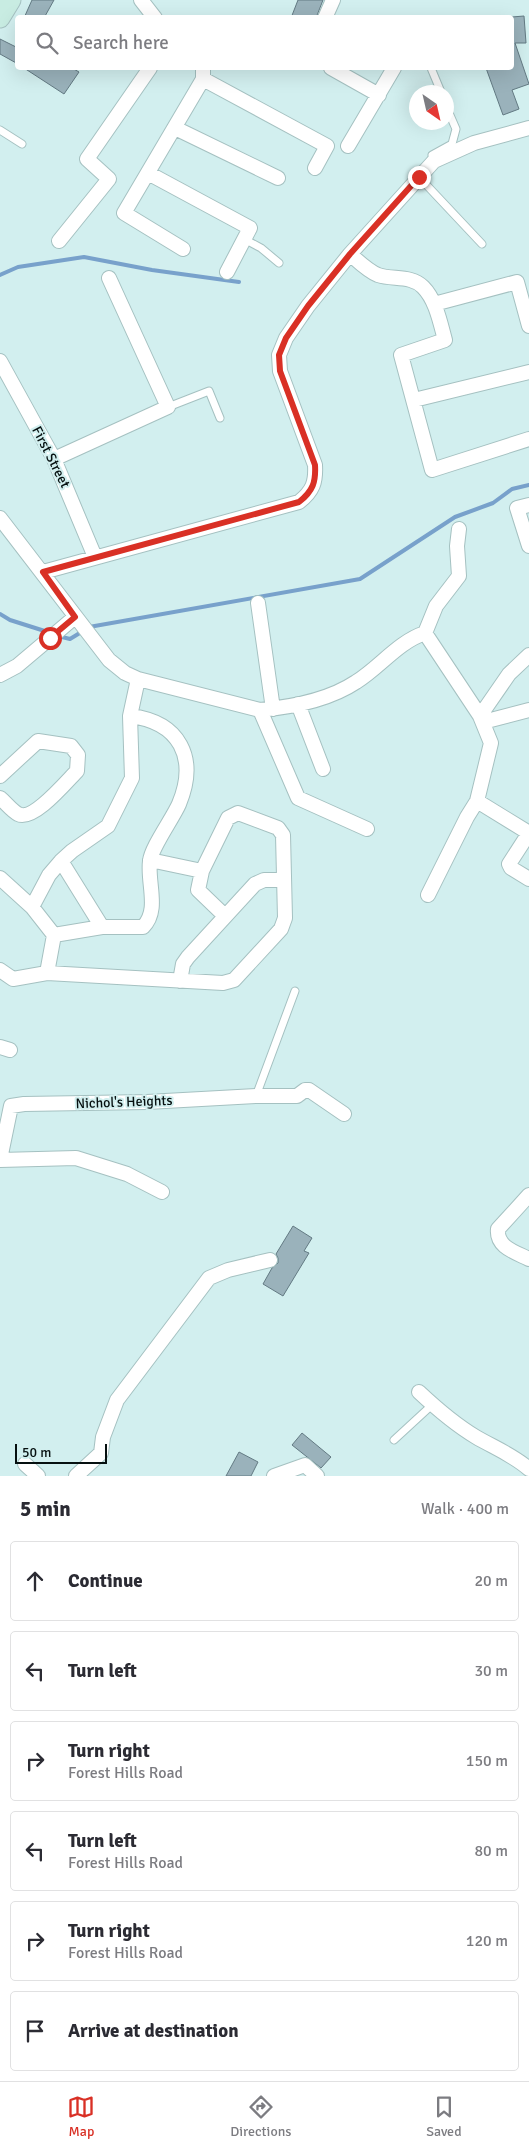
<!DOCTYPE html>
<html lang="en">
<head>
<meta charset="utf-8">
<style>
  :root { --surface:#fff; --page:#f7f7f7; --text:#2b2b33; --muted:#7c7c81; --line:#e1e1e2; --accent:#d93025 }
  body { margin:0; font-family:Signika,sans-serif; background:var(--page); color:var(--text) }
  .compass { position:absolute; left:409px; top:85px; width:45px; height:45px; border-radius:50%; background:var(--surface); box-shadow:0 5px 20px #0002; rotate:146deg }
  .scale { position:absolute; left:15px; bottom:12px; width:92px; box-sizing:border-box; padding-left:5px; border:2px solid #061010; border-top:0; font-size:14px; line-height:18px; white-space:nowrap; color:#061010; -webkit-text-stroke:4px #d2efef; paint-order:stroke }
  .stop { position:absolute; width:15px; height:15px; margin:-11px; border:4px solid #d93025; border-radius:50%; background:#fff }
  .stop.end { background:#d93025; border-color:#fff; box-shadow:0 1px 5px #0008 }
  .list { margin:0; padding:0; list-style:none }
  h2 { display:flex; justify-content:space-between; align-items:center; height:65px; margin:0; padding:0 20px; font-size:21px }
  h2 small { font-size:16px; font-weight:400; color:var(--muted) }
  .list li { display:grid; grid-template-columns:32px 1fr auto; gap:15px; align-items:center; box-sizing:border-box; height:80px; margin:0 10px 10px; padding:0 10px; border:1px solid var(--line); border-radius:5px }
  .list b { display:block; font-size:19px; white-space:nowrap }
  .list p { margin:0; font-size:16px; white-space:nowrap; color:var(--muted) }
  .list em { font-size:16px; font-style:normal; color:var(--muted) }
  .icon { flex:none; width:28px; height:28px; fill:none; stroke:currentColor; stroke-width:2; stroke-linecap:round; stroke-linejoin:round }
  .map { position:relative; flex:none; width:529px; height:1476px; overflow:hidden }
  .search { position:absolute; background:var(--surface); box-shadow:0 5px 20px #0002; left:15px; right:15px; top:15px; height:55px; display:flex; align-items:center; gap:12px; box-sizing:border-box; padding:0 18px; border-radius:5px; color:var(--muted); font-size:19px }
  .sheet { height:605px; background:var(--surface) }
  nav { display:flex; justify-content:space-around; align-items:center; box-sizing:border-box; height:70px; border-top:1px solid var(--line); background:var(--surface); font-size:14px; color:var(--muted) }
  nav a { display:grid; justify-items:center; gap:2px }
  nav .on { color:var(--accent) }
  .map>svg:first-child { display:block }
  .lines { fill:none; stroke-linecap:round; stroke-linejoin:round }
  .stream { stroke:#78a1cb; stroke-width:4 }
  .building { fill:#9ab2bb; stroke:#637a83 }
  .lane-casing { stroke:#a5c1c1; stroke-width:9 }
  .street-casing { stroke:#a5c1c1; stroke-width:16 }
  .secondary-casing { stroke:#a5c1c1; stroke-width:21 }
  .lane { stroke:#fff; stroke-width:7 }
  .street { stroke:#fff; stroke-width:14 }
  .secondary { stroke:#c8ece2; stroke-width:19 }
  .route { stroke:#d93025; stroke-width:6 }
  .labels { text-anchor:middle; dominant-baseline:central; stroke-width:4; stroke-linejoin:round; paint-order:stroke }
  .street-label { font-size:14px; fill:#061010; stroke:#d2efef }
</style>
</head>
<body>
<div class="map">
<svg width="529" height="1476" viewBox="0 0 529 1476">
  <rect width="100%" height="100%" fill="#d2efef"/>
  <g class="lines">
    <path class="stream" d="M0 275 18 267 84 257 152 270 239 282
      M0 614 10 620 51 633
      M89 627 360 579 455 517 493 503 512 489 529 485
      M58 636 70 639 83 631"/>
  </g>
  <path class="building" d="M32 0H54L44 18H24Z
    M298 0H323L316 18H291Z
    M524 16 526 43H515L529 84 512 90 519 109 503 115 486 68H512V17Z
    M0 39 18 48V64L0 54Z
    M24 68H72L79 72 64 94Z
    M293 1226 312 1238 304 1251 309 1253 283 1296 263 1284 272 1268 278 1263V1258L276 1254Z
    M302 1433 331 1457 321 1468 292 1445Z
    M239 1452 258 1462 251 1476H226Z"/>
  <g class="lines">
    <g class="lane-casing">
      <path id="lane" d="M431 68 441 92
        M0 130 22 144
        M434 161 432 155 452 144 456 129 446 106
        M419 177 482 244
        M244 239 261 248 279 263
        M168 407 209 391 220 418
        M256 1096 295 991
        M394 1440 432 1405"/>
    </g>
    <g class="street-casing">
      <path id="street" d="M141 0 155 18
        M325 18 333 0
        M331 68 379 95
        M203 79 327 146 315 168
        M175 128 278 178
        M348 146 394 68
        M148 173 250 228 227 272
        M59 241 109 179 87 159 150 68
        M183 249 124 213 203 79V68
        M350 254C359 262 368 271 378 275 393 280 411 275 423 287 436 300 440 322 445 340L401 355 432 470 529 439
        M434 304 517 282 529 326
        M0 361 54 459 95 557
        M414 400 529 372
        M54 459 168 407 109 278
        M529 505 517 508 529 546
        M0 518 109 660 125 673 138 679 260 710C292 707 329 700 356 682 380 667 398 642 425 633L480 716 491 743 477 801 467 817 428 895
        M43 572 299 502C313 491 316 482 315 465L280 371 279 355 286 338 308 306 350 254 434 161 474 143 529 128
        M258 603 273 709
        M425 633 436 606 459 576 457 546 459 529
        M0 675 17 666 75 617
        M298 704 323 769
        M260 710 298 798 367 829
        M480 716 509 674 529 655
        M483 722 529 710
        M0 776 38 741 71 746 78 755 77 771C66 782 33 822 18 814 12 811 6 803 0 798
        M477 801 529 833
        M529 833 509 864 511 868 529 879
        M150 860 202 871
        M61 861 102 927
        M0 878 32 907 54 935 47 973
        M32 907 49 875 61 861 72 851 108 826 132 778 130 716 138 679
        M54 935 102 927H143C160 910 147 883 150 861 151 848 173 818 179 804 198 758 180 722 130 716
        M0 970 13 979 47 973 223 983 234 980 281 929 285 918 283 835 278 828 238 813 228 818 202 871 198 890 225 916
        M180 981 183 964 188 957 255 884 264 880H284
        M0 1047 10 1050
        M0 1159 11 1106 24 1104 147 1102 256 1096H297L305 1090H309L344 1114
        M0 1160 76 1158 127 1174 162 1192
        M529 1195 498 1229C496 1247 515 1252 529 1259
        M419 1392C436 1408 456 1425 476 1437 495 1448 513 1455 529 1469
        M25 1464 38 1476
        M76 1476 101 1453 103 1437 117 1400 209 1278 228 1270 270 1260
        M274 1476 305 1465 317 1476"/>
    </g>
    <g class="secondary-casing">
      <path id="secondary" d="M0 18 11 0"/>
    </g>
    <use href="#lane" class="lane"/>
    <use href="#street" class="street"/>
    <use href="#secondary" class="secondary"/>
  </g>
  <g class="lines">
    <path class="route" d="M50 638 75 617 43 572 299 502C313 491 316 482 315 465L280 371 279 355 286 338 308 306 350 254 419 177"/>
  </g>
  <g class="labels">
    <g class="street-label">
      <text transform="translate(51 457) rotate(63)">First Street</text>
      <text transform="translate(124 1102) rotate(-2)">Nichol's Heights</text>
    </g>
  </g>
</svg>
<svg class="compass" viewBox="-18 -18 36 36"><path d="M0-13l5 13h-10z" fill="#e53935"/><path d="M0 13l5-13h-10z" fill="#7c7c81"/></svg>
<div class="scale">50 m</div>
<div class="stop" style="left:50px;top:638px"></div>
<div class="stop end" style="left:419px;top:177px"></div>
<div class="search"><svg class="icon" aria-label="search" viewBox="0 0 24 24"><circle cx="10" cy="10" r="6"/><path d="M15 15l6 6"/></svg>Search here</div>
</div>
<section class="sheet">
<h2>5 min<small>Walk · 400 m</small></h2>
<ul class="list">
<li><svg class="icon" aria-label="ahead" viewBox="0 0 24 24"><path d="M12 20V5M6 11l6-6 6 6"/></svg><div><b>Continue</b></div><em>20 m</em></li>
<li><svg class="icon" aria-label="left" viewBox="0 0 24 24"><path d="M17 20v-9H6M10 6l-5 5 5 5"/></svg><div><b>Turn left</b></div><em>30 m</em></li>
<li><svg class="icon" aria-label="right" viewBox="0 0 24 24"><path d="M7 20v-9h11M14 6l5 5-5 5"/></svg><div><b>Turn right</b><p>Forest Hills Road</p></div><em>150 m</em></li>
<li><svg class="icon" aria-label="left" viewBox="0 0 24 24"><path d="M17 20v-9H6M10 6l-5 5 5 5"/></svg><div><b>Turn left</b><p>Forest Hills Road</p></div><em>80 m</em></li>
<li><svg class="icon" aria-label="right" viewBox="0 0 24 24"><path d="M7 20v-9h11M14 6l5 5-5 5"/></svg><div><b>Turn right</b><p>Forest Hills Road</p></div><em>120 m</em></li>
<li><svg class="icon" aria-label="arrive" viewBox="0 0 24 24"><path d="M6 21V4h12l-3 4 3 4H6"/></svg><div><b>Arrive at destination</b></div></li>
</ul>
</section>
<nav>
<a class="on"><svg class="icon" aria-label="map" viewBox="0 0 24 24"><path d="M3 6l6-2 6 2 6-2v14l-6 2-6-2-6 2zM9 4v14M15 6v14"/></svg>Map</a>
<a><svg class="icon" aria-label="directions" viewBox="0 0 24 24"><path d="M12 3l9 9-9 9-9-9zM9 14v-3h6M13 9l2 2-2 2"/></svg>Directions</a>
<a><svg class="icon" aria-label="saved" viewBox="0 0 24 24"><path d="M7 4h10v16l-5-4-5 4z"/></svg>Saved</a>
</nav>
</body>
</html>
